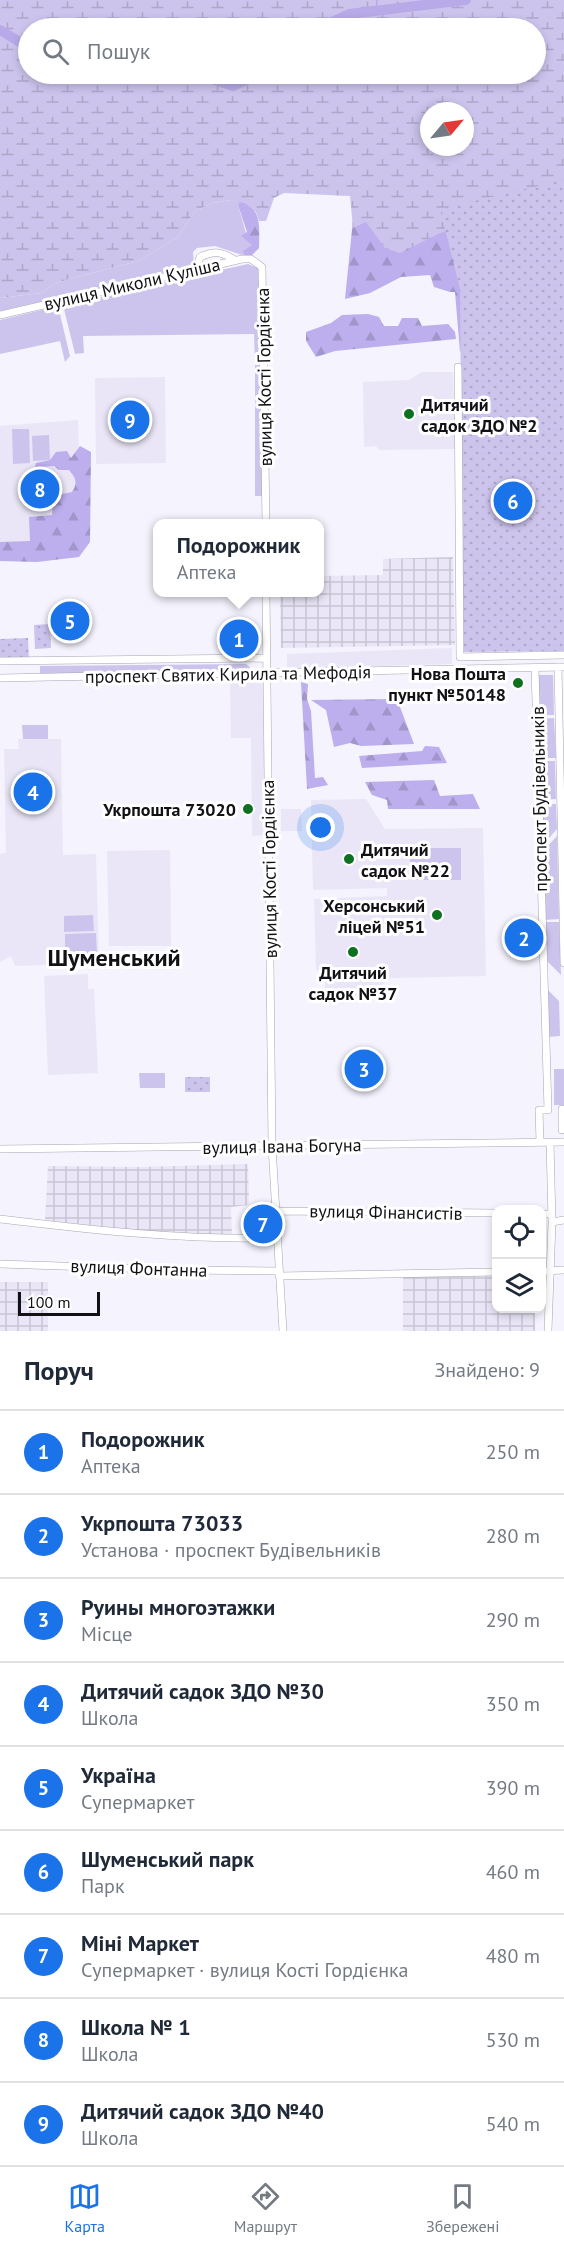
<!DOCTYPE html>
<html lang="uk">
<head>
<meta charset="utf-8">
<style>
  :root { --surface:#fff; --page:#f6f6f7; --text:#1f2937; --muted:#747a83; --line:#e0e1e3; --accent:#1a73e8 }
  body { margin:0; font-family:"PT Sans",sans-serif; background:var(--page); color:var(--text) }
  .controls { position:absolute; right:18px; bottom:18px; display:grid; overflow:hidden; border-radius:12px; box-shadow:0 3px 9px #0003 }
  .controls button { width:54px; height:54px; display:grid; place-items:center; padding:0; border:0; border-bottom:2px solid var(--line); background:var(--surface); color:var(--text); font:30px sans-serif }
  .compass { position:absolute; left:420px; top:102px; width:54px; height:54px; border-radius:50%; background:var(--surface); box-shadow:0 3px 9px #0003; rotate:61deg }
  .scale { position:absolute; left:18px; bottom:15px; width:82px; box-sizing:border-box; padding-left:6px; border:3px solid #121115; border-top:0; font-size:16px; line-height:21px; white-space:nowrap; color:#121115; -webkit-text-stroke:4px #fff; paint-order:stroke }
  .you { position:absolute; left:321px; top:828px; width:21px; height:21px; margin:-15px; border:4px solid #fff; border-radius:50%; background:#1a73e8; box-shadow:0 0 0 9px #1a73e833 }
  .badge { display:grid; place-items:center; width:39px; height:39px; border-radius:50%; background:var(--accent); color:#fff; font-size:20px; font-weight:700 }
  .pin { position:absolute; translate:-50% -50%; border:3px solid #fff; box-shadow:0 2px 6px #0006 }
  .popup { position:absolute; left:153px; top:519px; width:171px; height:78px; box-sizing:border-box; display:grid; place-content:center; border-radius:12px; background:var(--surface); filter:drop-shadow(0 2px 4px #0005); font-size:20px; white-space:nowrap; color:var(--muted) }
  .popup b { font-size:22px; color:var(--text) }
  .popup::after { content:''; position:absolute; left:50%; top:100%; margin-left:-12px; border:12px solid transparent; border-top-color:var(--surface) }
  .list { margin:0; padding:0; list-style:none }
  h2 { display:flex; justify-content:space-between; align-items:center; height:78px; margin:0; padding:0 24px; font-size:26px }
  h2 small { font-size:20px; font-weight:400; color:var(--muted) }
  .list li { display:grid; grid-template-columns:39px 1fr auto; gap:18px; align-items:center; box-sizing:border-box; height:84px; padding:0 24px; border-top:2px solid var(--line) }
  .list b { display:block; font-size:22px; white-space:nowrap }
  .list p { margin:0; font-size:20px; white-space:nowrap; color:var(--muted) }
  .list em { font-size:20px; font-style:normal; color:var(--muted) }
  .icon { flex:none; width:33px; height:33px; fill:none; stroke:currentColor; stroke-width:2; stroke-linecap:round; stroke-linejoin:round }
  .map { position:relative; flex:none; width:564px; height:1331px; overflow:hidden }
  .search { position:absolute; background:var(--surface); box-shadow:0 3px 9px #0003; left:18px; right:18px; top:18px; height:66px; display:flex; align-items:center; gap:15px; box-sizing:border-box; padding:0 21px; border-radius:33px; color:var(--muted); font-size:22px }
  .sheet { height:834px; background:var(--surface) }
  nav { display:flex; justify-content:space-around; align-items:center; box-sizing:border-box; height:84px; border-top:2px solid var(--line); background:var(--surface); font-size:16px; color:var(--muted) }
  nav a { display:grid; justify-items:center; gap:3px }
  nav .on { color:var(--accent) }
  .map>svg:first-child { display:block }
  .built { fill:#eae6f7 }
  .industrial { fill:url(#industrial-grid) }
  .grass { fill:#cdc4ed }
  .forest { fill:url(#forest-firs) }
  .wetland { fill:url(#wetland-marsh); fill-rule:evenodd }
  .park { fill:url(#park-dots) }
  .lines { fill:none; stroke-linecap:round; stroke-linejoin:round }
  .stream { stroke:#b8aae8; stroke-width:1.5 }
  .river { stroke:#b8aae8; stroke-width:10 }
  .minor-casing { stroke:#a7a5af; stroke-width:8 }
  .minor { stroke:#fff; stroke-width:7 }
  .poi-dot { fill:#0e7120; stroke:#fff; stroke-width:2 }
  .labels { text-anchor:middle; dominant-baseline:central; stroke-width:6; stroke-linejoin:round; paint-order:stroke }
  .street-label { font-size:18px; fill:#121115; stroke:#fff }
  .poi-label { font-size:18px; font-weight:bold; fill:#121115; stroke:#fff; text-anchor:end }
  .district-label { font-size:24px; font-weight:bold; fill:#121115; stroke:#fff }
</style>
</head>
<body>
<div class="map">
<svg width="564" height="1331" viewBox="0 0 564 1331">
  <defs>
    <pattern id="industrial-grid" width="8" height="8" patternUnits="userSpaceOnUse" patternTransform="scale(1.5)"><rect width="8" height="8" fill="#eae6f7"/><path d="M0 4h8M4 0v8" fill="none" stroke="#c8c4d3"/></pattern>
    <pattern id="forest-firs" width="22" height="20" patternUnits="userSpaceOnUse" patternTransform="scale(1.5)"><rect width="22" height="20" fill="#bdaeed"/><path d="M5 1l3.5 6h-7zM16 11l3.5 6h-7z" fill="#a195ca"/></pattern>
    <pattern id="wetland-marsh" width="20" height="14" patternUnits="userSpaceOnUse" patternTransform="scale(1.5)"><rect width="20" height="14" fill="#cdc4ed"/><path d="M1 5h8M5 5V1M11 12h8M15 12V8" fill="none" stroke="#afa7ca"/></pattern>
    <pattern id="park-dots" width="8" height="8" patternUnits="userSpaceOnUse" patternTransform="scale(1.5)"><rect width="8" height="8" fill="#cdc4ed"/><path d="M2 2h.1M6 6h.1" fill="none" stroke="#afa7ca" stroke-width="1.8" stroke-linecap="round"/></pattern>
  </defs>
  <rect width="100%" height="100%" fill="#f5f3fe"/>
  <path class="built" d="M422 372H453L455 449 379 450 376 446 364 447 363 382 409 380Z
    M165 377 166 463 96 464 95 378Z
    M78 420 82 553H0V426Z
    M452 648V664L287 669V654Z
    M230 680H263L265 835 252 836 251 738H231Z
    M18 739H61L63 855 96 854 99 963 15 966 11 956 0 962V854L6 853 4 749H19Z
    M366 799 385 829 483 828 486 976 391 978 358 1003 325 1004V970H316L314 899 387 896V888L313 890 311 800Z
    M281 809H301L302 831H281Z
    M170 850 171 946H109L107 851Z
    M88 974V989H94L98 1073 48 1075 44 976Z"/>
  <path class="industrial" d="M453 557 455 645 281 648 280 593 320 592V576L383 575V559Z
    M248 1164 249 1205 231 1207 232 1237 150 1232 45 1220 48 1166 141 1167Z
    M496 1276V1308L535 1309V1331H403V1277Z
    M0 1282H48V1331H0Z"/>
  <path class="grass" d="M232 200 240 201 238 205 248 240 252 245 245 256 215 246 197 248 193 252 194 267 0 311V298L42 293 55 283 138 261 178 237 195 211 213 203Z
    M248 264 258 268 260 273 262 363H255L254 334 83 336 84 353 75 354 63 305Z
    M58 306 70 356 65 362 60 341 0 354V320Z
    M255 365H262L263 496H255Z
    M29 429 30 463 13 464 12 429Z
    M49 435 50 460 33 461 32 436Z
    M246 664 250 667 247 671 40 674V666Z
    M537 675H553L554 715H538Z
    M554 718 556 758H540L539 719Z
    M22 725H48V739H23Z
    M540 761H555L556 799 541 800Z
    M541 804H556L557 829 542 846Z
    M557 836 559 919 545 920 543 851Z
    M410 848H461V880H410Z
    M93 915 94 931 64 932V916Z
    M545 922H559L561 975 546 960Z
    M96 933 97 954H65V934Z
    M547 989 559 1001 560 1036 549 1037Z
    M554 1069H564V1105H554Z
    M165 1073V1088H140L139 1073Z"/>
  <path class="forest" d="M537 198 460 352 455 292H450L434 287 430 275 401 277 370 293 345 299 353 220Z
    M240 201C263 207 259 230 259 248L250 257 245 256 243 251 252 245 241 236 247 232 238 205Z
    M368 314 379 317 384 326H398L402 318H418L422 326 448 324 455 332 456 339 335 351 316 357 306 341V332L331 323 342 315Z
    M80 446 91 452 90 542 79 557 37 562 0 561V542L30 541 29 517 52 515 53 496 72 492C78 483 76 478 69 470H59L54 466 35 467 36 463 50 460 56 452 67 451 71 458Z
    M301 682 308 684 307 699 311 711 315 778 323 777 328 785 307 789Z
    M397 699 414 744 361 746 350 743 334 747 326 710 311 700Z
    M425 746 439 747 447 763 362 768 359 756 422 751Z
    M434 780 440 796 473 794 480 809H388L387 800 372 795 365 782Z"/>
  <path class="wetland" d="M0 0H564V184L438 234 400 253 385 248 366 222 353 228 350 196 284 193 274 198 266 221H259L256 212 245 203 232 200 213 203 195 211 178 237 138 261 55 283 42 293 0 298ZM28 28H536V74H28ZM429 111H465V147H429Z"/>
  <path class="park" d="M564 180V651L463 652 460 289 440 209Z
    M50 624 51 648 35 649 34 625Z
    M28 638 29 660 0 661V639Z
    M185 1077H210V1092H185Z"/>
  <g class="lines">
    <path class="stream" d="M376 10 377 0"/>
    <path class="river" d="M319 28 349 14 466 0
      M0 30 28 47
      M97 74 108 75 117 74
      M198 74 233 86 260 74"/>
    <g class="minor-casing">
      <path id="minor" d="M196 269 200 257C215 250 222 252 235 260
        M0 315 242 259H251L262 267 266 524
        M458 367 460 657 564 655
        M266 592 272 1146 283 1331
        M0 661 267 658
        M558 667 564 963
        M535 668 548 1110H539L540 1142
        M0 678 564 667
        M562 1109V1130
        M0 1149 564 1142
        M275 1211 496 1213
        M542 1214H552
        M0 1219C92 1230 184 1240 276 1238
        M552 1222 564 1220
        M0 1264 182 1270 279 1271
        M542 1271 564 1270
        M279 1276 496 1272
        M548 1331 552 1222 550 1142"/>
    </g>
    <use href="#minor" class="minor"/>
  </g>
  <g class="poi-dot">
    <circle cx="409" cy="414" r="6"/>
    <circle cx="518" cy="683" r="6"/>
    <circle cx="248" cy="809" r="6"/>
    <circle cx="349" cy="859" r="6"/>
    <circle cx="437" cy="915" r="6"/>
    <circle cx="353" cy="952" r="6"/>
  </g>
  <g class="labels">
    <g class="street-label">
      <text transform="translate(132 284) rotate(-13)">вулиця Миколи Куліша</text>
      <text transform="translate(264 377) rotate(-91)">вулиця Кості Гордієнка</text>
      <text transform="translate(228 674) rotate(-1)">проспект Святих Кирила та Мефодія</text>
      <text transform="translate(539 799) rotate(-91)">проспект Будівельників</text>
      <text transform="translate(269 869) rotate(-91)">вулиця Кості Гордієнка</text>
      <text transform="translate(282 1146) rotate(-1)">вулиця Івана Богуна</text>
      <text transform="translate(386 1212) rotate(1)">вулиця Фінансистів</text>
      <text transform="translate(139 1268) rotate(2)">вулиця Фонтанна</text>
    </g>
    <g class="poi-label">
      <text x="421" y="404" text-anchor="start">Дитячий<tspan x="421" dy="21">садок ЗДО №2</tspan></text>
      <text x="506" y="673">Нова Пошта<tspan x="506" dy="21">пункт №50148</tspan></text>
      <text x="236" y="809">Укрпошта 73020</text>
      <text x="361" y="849" text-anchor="start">Дитячий<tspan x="361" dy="21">садок №22</tspan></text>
      <text x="425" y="905">Херсонський<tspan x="425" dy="21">ліцей №51</tspan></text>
      <text x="353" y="972" text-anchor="middle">Дитячий<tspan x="353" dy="21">садок №37</tspan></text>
    </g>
    <g class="district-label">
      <text x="114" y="957">Шуменський</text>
    </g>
  </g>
</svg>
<div class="controls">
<button><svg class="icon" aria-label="locate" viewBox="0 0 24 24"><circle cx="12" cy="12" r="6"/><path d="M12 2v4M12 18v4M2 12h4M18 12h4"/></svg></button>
<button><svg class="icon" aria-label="layers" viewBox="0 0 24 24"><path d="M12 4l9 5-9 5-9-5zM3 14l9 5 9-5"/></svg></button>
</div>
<svg class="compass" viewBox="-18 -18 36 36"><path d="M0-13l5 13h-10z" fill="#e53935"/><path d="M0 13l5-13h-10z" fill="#747a83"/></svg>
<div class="scale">100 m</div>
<div class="you"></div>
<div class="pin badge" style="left:239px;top:639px">1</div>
<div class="popup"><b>Подорожник</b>Аптека</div>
<div class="pin badge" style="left:524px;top:938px">2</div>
<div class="pin badge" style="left:364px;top:1069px">3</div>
<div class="pin badge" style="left:33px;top:792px">4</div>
<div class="pin badge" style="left:70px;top:621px">5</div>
<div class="pin badge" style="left:513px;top:501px">6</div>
<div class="pin badge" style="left:263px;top:1224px">7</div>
<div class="pin badge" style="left:40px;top:489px">8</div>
<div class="pin badge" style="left:130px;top:420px">9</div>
<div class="search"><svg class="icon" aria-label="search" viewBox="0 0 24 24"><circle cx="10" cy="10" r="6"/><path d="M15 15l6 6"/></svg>Пошук</div>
</div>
<section class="sheet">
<h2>Поруч<small>Знайдено: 9</small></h2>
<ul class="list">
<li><span class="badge">1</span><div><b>Подорожник</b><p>Аптека</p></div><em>250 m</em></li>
<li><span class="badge">2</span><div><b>Укрпошта 73033</b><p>Установа · проспект Будівельників</p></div><em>280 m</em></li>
<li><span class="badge">3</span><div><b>Руины многоэтажки</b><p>Місце</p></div><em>290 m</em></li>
<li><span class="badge">4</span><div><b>Дитячий садок ЗДО №30</b><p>Школа</p></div><em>350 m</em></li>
<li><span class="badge">5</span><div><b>Україна</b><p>Супермаркет</p></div><em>390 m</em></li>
<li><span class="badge">6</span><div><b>Шуменський парк</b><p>Парк</p></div><em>460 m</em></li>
<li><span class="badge">7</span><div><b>Міні Маркет</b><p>Супермаркет · вулиця Кості Гордієнка</p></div><em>480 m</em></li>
<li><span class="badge">8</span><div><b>Школа № 1</b><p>Школа</p></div><em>530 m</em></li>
<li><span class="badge">9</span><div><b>Дитячий садок ЗДО №40</b><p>Школа</p></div><em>540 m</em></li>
</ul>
</section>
<nav>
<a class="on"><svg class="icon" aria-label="map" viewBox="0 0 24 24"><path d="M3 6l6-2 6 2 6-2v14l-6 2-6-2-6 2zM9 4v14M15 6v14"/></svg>Карта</a>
<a><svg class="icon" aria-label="directions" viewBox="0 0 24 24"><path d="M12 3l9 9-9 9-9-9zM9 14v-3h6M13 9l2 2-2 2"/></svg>Маршрут</a>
<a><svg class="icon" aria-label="saved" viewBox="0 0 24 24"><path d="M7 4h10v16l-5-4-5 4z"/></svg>Збережені</a>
</nav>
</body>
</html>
